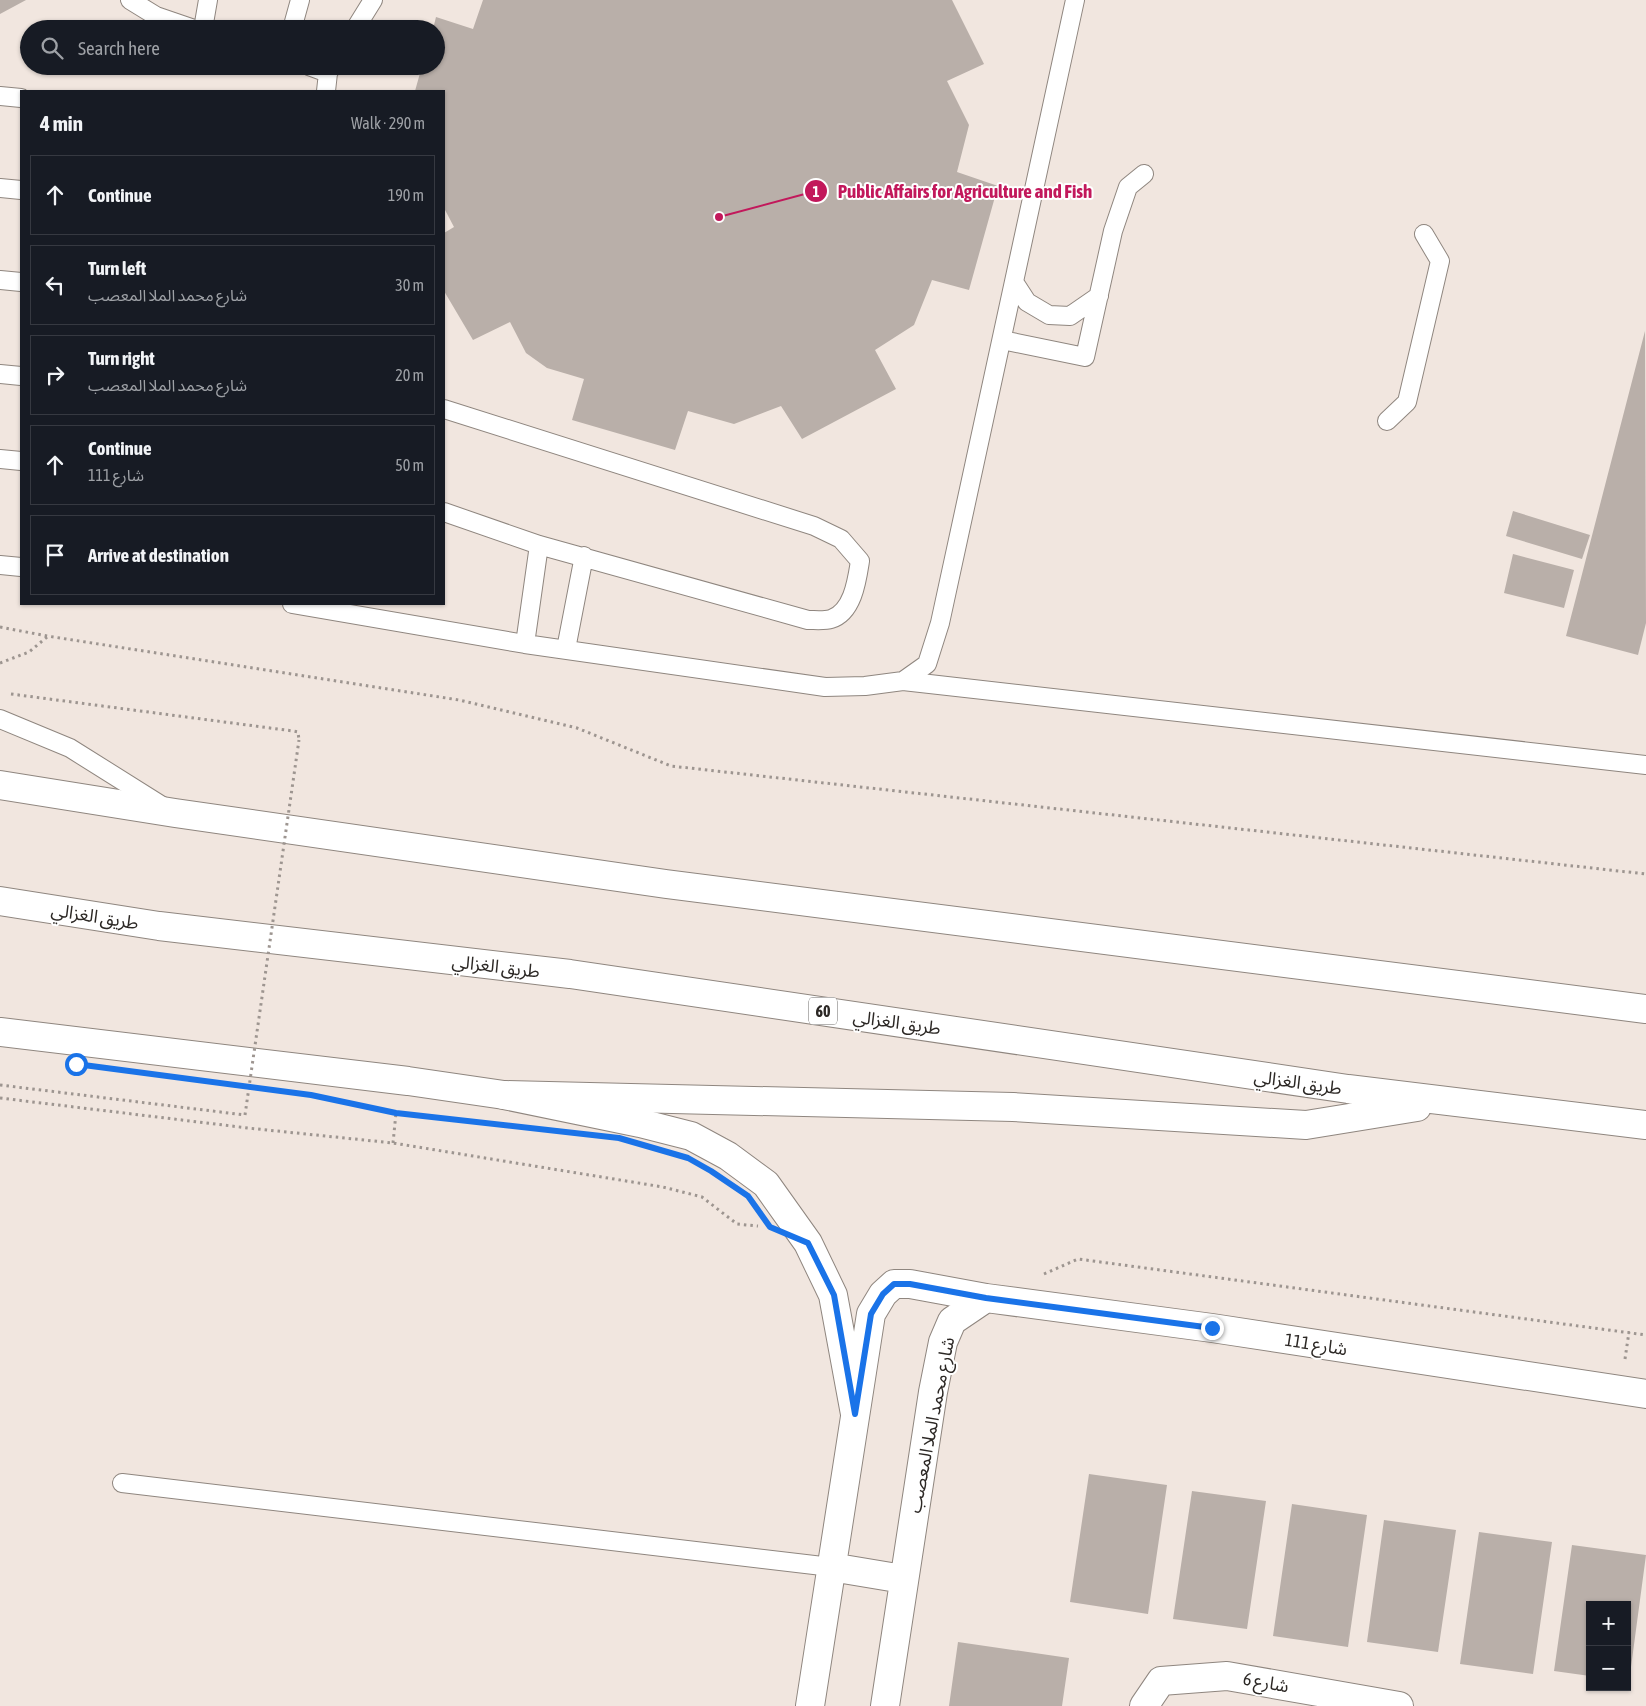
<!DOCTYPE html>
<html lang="en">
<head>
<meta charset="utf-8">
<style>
  :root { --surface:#171b24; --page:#20242c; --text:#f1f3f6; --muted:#9ea1a6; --line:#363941 }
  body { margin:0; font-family:"Asap Condensed","Noto Sans Arabic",sans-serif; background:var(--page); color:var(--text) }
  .controls { position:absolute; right:15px; bottom:15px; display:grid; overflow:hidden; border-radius:0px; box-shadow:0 1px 4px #0004 }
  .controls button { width:45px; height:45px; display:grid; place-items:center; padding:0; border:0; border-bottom:1px solid var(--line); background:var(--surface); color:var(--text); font:25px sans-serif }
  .stop { position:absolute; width:15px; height:15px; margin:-11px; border:4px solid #1a73e8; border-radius:50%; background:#fff }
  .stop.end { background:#1a73e8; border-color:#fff; box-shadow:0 1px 5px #0008 }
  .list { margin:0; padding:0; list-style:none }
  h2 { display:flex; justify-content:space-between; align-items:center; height:65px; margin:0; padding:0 20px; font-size:21px }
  h2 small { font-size:16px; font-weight:400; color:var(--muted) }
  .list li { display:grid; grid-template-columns:32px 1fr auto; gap:15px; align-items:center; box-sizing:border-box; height:80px; margin:0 10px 10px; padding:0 10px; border:1px solid var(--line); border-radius:0px }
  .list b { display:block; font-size:19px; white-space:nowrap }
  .list p { margin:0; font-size:16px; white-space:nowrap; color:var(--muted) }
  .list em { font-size:16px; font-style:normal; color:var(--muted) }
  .icon { flex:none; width:28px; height:28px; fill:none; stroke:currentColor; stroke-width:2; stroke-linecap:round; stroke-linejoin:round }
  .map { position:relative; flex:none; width:1646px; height:1706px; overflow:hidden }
  .search { position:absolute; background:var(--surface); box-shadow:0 1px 4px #0004; left:20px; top:20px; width:425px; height:55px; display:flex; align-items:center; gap:12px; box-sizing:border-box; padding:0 18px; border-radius:28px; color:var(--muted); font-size:19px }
  .panel { position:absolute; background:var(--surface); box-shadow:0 1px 4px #0004; left:20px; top:90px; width:425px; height:515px; border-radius:0px }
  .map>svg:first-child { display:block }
  .building { fill:#b9afa9 }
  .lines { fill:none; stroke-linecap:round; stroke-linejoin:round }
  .lane-casing { stroke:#8f867f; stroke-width:20 }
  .street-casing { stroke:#8f867f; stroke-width:30 }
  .secondary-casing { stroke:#8f867f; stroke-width:30 }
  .primary-casing { stroke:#8f867f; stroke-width:30 }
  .highway-casing { stroke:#8f867f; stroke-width:30 }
  .path { stroke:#9d9590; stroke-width:3; stroke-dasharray:2.5 4; stroke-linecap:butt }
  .lane { stroke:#fff; stroke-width:18 }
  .street { stroke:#fff; stroke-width:28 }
  .secondary { stroke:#fff; stroke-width:28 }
  .primary { stroke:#fff; stroke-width:28 }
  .highway { stroke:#fff; stroke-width:28 }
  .path-bridge { stroke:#9d9590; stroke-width:3; stroke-dasharray:2.5 4; stroke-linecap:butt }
  .route { stroke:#1a73e8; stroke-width:6 }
  .labels { text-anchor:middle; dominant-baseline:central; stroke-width:4; stroke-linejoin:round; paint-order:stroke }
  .shield { fill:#fff; stroke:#6b6866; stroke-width:1 }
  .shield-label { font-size:16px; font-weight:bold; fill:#2c2825 }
  .street-label { font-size:18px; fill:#2c2825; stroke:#fff }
  .leader { fill:none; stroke:#c2185b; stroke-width:2 }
  .callout-dot { fill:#c2185b; stroke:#fff; stroke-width:2 }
  .mark-label { font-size:15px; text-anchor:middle; font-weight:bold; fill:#fff }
  .callout-label { font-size:19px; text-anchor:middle; font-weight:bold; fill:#c2185b; stroke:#fff; stroke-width:4; stroke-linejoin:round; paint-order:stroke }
</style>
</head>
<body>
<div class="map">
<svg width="1646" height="1706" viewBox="0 0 1646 1706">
  <rect width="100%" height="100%" fill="#f1e6df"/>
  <path class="building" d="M0 0H26L0 14Z
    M483 0H952L984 64 947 81 969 125 957 172 998 186 969 290 932 280 914 325 875 350 896 389 802 439 781 406 734 424 688 411 675 450 572 420 584 379 547 368 526 353 510 322 473 340 444 291V233L454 227 444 208V91H415L422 66H436V29H433L436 17 473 29Z
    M1645 331 1646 623 1638 655 1566 636Z
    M1513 511 1590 535 1582 559 1506 536Z
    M1513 554 1574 570 1564 608 1504 593Z
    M1089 1474 1167 1485 1148 1614 1070 1602Z
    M1192 1491 1266 1501 1247 1629 1173 1619Z
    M1292 1504 1367 1515 1348 1647 1273 1636Z
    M1384 1520 1456 1530 1438 1652 1367 1642Z
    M1479 1532 1552 1542 1533 1674 1460 1664Z
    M1572 1545 1646 1555 1629 1682H1627V1605H1590V1676L1554 1671Z
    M958 1642 1069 1658 1062 1706H949Z"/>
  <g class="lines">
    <g class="lane-casing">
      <path id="lane" d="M130 0 156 16 194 29
        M203 29 208 0
        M292 29 300 0
        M355 29 373 0
        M309 66 328 73
        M326 91 328 73 332 66
        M0 96 21 98
        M0 188 21 190
        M0 280 21 282
        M1014 282 1027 302 1049 315 1070 316 1099 296
        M1002 340 1085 357 1113 231 1128 187 1144 174
        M0 374 21 376
        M444 409 814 526 841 539 860 561C857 580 853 612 831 619 825 621 815 620 808 620L539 545 444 512
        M1387 421 1407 402 1440 261 1424 234
        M0 459 21 461
        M0 565 21 567
        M292 604 525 644 825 687 865 686 903 681 1646 765
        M525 644 539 545
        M566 649 584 556
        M903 681 927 664 940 623 1075 0
        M0 719 70 748 164 807
        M122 1483 831 1567"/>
    </g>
    <g class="street-casing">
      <path id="street" d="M1144 1706 1161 1681 1227 1676 1399 1706"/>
    </g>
    <g class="secondary-casing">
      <path id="secondary" d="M831 1567 903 1579
        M810 1706 871 1314 883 1294 894 1284H910L986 1298 1212 1328 1646 1394
        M885 1706 933 1392 943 1342 952 1321 986 1298"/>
    </g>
    <g class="primary-casing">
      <path id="primary" d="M0 1032 408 1081 504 1095 640 1123 691 1136 728 1156 766 1184 808 1243 833 1295 855 1414"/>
    </g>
    <g class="highway-casing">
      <path id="highway" d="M0 785 175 813 666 884 1646 1009
        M0 901 159 926 570 974 1348 1089 1646 1125
        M504 1095 1013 1107 1306 1125 1417 1107"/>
    </g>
    <path class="path" d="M0 627 47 636 459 700 577 728 671 766 1646 874
      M0 663 29 652 47 637
      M11 694 293 731 298 732 299 740
      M0 1085 245 1115
      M0 1098 248 1128 393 1143 663 1187 702 1197 737 1224 758 1226
      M393 1143 396 1113
      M1044 1274 1078 1259 1646 1335
      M1625 1359 1629 1332"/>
    <use href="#lane" class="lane"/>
    <use href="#street" class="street"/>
    <use href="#secondary" class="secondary"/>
    <use href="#primary" class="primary"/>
    <use href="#highway" class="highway"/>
    <path class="path-bridge" d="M245 1115 299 740"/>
  </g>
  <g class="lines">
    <path class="route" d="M76 1064 311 1095 396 1113 619 1138 688 1158 711 1171 748 1196 770 1227 808 1243 834 1295 855 1414 871 1314 883 1294 894 1284H910L986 1298 1212 1328"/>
  </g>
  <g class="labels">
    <rect class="shield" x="809" y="997.5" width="28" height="27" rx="4"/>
    <g class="shield-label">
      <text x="823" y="1011">60</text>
    </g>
    <g class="street-label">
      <text transform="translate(95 916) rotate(9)">طريق الغزالي</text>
      <text transform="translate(496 966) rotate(7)">طريق الغزالي</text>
      <text transform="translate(897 1022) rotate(8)">طريق الغزالي</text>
      <text transform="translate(1298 1082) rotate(8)">طريق الغزالي</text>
      <text transform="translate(1316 1344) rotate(9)">شارع 111</text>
      <text transform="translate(931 1425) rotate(-79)">شارع محمد الملا المعصب</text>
      <text transform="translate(1266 1682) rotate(10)">شارع 6</text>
    </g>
  </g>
  <path class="leader" d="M719 217L816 191"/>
  <g class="callout-dot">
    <circle cx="719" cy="217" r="5"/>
    <circle cx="816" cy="191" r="12"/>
  </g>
  <g class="mark-label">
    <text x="816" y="197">1</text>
  </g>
  <g class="callout-label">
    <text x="965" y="198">Public Affairs for Agriculture and Fish</text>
  </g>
</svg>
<div class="controls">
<button>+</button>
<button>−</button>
</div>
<div class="stop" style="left:76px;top:1064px"></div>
<div class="stop end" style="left:1212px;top:1328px"></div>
<div class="search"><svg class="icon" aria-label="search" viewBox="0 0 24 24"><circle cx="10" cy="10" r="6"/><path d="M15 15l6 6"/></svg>Search here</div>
<section class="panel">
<h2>4 min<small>Walk · 290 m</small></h2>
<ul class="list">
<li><svg class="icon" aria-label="ahead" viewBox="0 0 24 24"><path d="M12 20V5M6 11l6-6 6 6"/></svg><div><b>Continue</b></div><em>190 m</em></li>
<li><svg class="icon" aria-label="left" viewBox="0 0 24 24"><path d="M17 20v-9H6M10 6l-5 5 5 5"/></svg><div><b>Turn left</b><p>شارع محمد الملا المعصب</p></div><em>30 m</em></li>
<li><svg class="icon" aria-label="right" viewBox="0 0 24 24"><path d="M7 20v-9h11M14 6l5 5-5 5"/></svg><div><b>Turn right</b><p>شارع محمد الملا المعصب</p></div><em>20 m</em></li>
<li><svg class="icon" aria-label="ahead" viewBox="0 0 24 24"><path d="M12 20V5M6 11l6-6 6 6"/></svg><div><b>Continue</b><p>شارع 111</p></div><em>50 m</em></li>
<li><svg class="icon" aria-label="arrive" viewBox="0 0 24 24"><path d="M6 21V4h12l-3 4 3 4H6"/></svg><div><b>Arrive at destination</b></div></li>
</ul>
</section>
</div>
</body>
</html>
